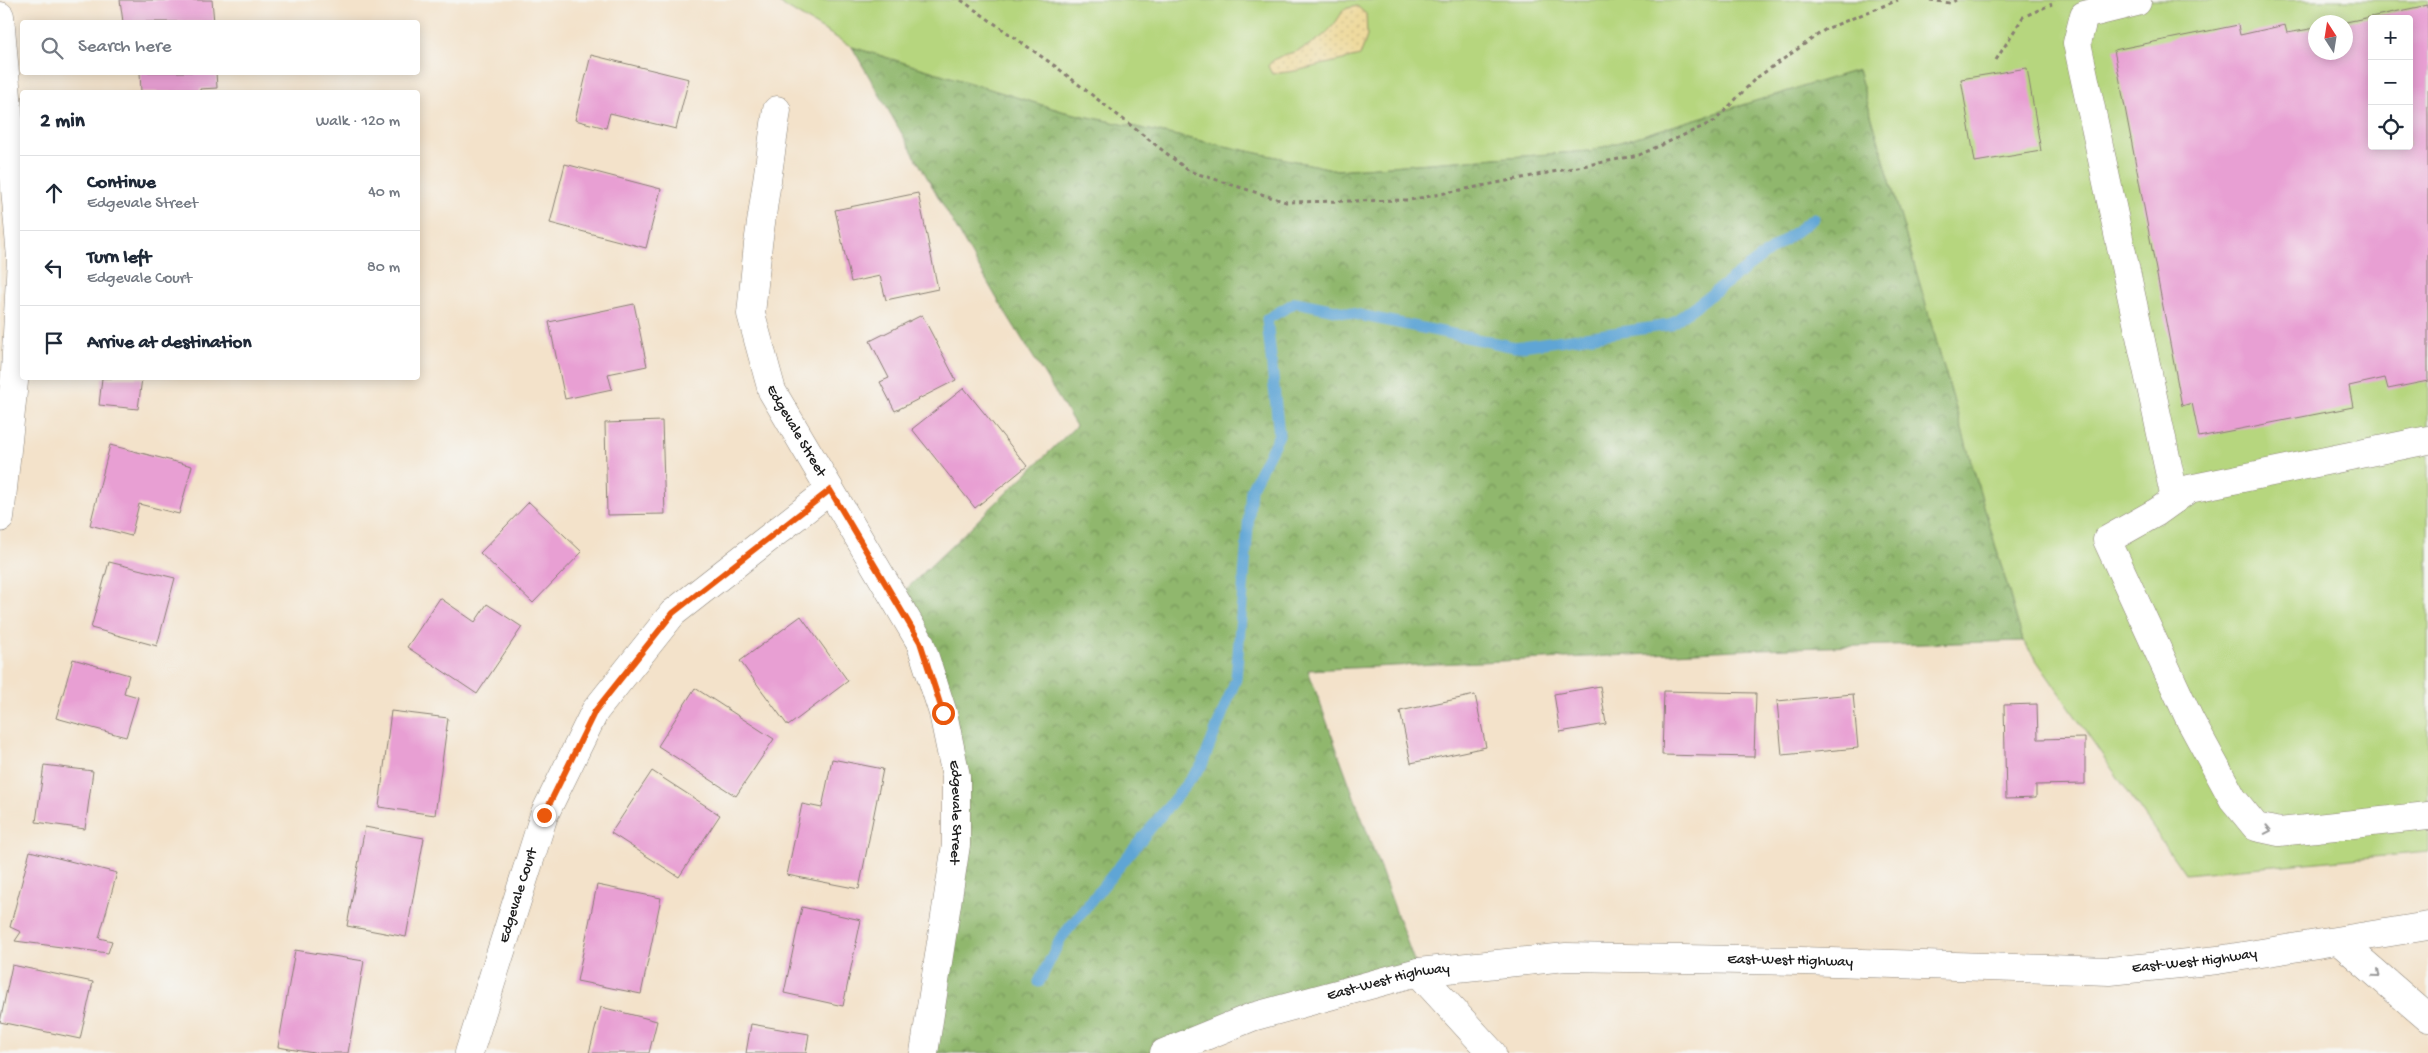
<!DOCTYPE html>
<html lang="en">
<head>
<meta charset="utf-8">
<style>
  :root { --surface:#fff; --page:#f2f2f3; --text:#1f2937; --muted:#747a83; --line:#e0e1e3 }
  body { margin:0; font-family:"Gochi Hand",sans-serif; background:var(--page); color:var(--text) }
  .controls { position:absolute; right:15px; top:15px; display:grid; overflow:hidden; border-radius:5px; box-shadow:0 2px 12px #0003 }
  .controls button { width:45px; height:45px; display:grid; place-items:center; padding:0; border:0; border-bottom:1px solid var(--line); background:var(--surface); color:var(--text); font:25px sans-serif }
  .compass { position:absolute; left:2308px; top:15px; width:45px; height:45px; border-radius:50%; background:var(--surface); box-shadow:0 2px 12px #0003; rotate:348deg }
  .stop { position:absolute; width:15px; height:15px; margin:-11px; border:4px solid #ea580c; border-radius:50%; background:#fff }
  .stop.end { background:#ea580c; border-color:#fff; box-shadow:0 1px 5px #0008 }
  .list { margin:0; padding:0; list-style:none }
  h2 { display:flex; justify-content:space-between; align-items:center; height:65px; margin:0; padding:0 20px; font-size:21px }
  h2 small { font-size:16px; font-weight:400; color:var(--muted) }
  .list li { display:grid; grid-template-columns:32px 1fr auto; gap:15px; align-items:center; box-sizing:border-box; height:75px; padding:0 20px; border-top:1px solid var(--line) }
  .list b { display:block; font-size:19px; white-space:nowrap }
  .list p { margin:0; font-size:16px; white-space:nowrap; color:var(--muted) }
  .list em { font-size:16px; font-style:normal; color:var(--muted) }
  .icon { flex:none; width:28px; height:28px; fill:none; stroke:currentColor; stroke-width:2; stroke-linecap:round; stroke-linejoin:round }
  .map { position:relative; flex:none; width:2428px; height:1053px; overflow:hidden }
  .search { position:absolute; background:var(--surface); box-shadow:0 2px 12px #0003; left:20px; top:20px; width:400px; height:55px; display:flex; align-items:center; gap:12px; box-sizing:border-box; padding:0 18px; border-radius:5px; color:var(--muted); font-size:19px }
  .panel { position:absolute; background:var(--surface); box-shadow:0 2px 12px #0003; left:20px; top:90px; width:400px; height:290px; border-radius:5px }
  .map>svg:first-child { display:block }
  .green { fill:#b6d67e; stroke:#69794d; fill-rule:evenodd }
  .forest { fill:url(#forest-crowns); stroke:#566a44 }
  .sand { fill:url(#sand-dots); stroke:#857b5d }
  .lines { fill:none; stroke-linecap:round; stroke-linejoin:round }
  .stream { stroke:#5fa5d5; stroke-width:11 }
  .building { fill:#e89fd3; fill-rule:evenodd }
  .minor-casing { stroke:#887f73; stroke-width:29 }
  .major-casing { stroke:#887f73; stroke-width:29 }
  .path { stroke:#887f73; stroke-width:3; stroke-dasharray:4 4; stroke-linecap:butt }
  .minor { stroke:#fff; stroke-width:28 }
  .major { stroke:#fff; stroke-width:28 }
  .oneway { stroke:#999 }
  .route { stroke:#ea580c; stroke-width:6 }
  .labels { text-anchor:middle; dominant-baseline:central; stroke-width:4; stroke-linejoin:round; paint-order:stroke }
  .street-label { font-size:15px; fill:#1c1c1c; stroke:#f6f6f2 }
</style>
</head>
<body>
<div class="map">
<svg width="2428" height="1053" viewBox="0 0 2428 1053">
  <defs>
    <pattern id="forest-crowns" width="20" height="18" patternUnits="userSpaceOnUse" patternTransform="scale(1.25)"><rect width="20" height="18" fill="#90b76d"/><path d="M2 6a3 3 0 1 1 6 0M12 15a3 3 0 1 1 6 0" fill="none" stroke="#759459"/></pattern>
    <pattern id="sand-dots" width="8" height="8" patternUnits="userSpaceOnUse" patternTransform="scale(1.25)"><rect width="8" height="8" fill="#eeda9e"/><path d="M2 2h.1M6 6h.1" fill="none" stroke="#ccba88" stroke-width="1.8" stroke-linecap="round"/></pattern>
  </defs>
  <rect width="100%" height="100%" fill="#f6f6f2"/>
  <filter id="ink" filterUnits="userSpaceOnUse"><feTurbulence type="fractalNoise" baseFrequency=".02" numOctaves="2"/><feDisplacementMap in="SourceGraphic" scale="10" xChannelSelector="R" yChannelSelector="G"/><feConvolveMatrix kernelMatrix="1 2 1 2 8 2 1 2 1" color-interpolation-filters="sRGB"/></filter>
  <filter id="wash" filterUnits="userSpaceOnUse"><feTurbulence type="fractalNoise" baseFrequency=".0096" numOctaves="4" result="noise"/><feDisplacementMap in="SourceGraphic" scale="20" xChannelSelector="R" yChannelSelector="G"/><feGaussianBlur stdDeviation="1.12" result="paint"/><feColorMatrix in="noise" values="0 0 0 0 0 0 0 0 0 0 0 0 0 0 0 0 0 1.4 0 .05"/><feComposite in="paint" operator="in"/></filter>
  <g filter="url(#wash)">
    <rect width="100%" height="100%" fill="#f3e2ca"/>
    <path class="green" d="M774 0H2428V852L2185 874 2023 641 1858 70 1590 151 1337 170 1065 112 852 47ZM2372 19H2409V146H2372ZM2316 22H2346V52H2316Z"/>
    <path class="forest" d="M852 47 1065 112 1337 170 1590 151 1858 70 2023 641 1759 649 1308 670 1418 972 1164 1053H924L956 776 895 600 1076 426 996 297Z"/>
    <path class="sand" d="M1357 6 1366 14 1367 36 1360 56 1295 71 1272 74 1268 66C1276 54 1290 55 1302 49 1322 39 1333 29 1344 9Z"/>
    <g class="lines">
      <path class="stream" d="M1039 982 1061 938 1202 765 1236 679 1251 489 1279 435 1267 319 1296 302 1515 347 1670 325 1814 218"/>
    </g>
    <g id="blocks">
      <path class="building" d="M120 0H212L214 22H123Z
        M2428 5V381L2388 389 2385 378 2349 386 2353 407 2199 437 2192 403 2182 406 2114 50 2238 25 2240 35 2285 25 2287 33 2316 28V52H2346V22ZM2372 19H2409V146H2372Z
        M591 55 689 79 676 129 610 113 606 128 575 120Z
        M2027 68 2041 151 1975 162 1961 79Z
        M140 72H216L217 88 200 89V92H141Z
        M565 164 661 189 646 248 550 223Z
        M918 193 938 289 886 300 880 276 851 282 835 210Z
        M634 304 647 366 608 374 612 389 565 399 549 322Z
        M922 315 956 380 895 411 880 382 889 378 870 341Z
        M102 378H142L138 409 99 405Z
        M964 388 1027 466 975 508 912 429Z
        M662 421 665 514 607 515 605 423Z
        M110 445 192 466 179 514 139 504 131 536 90 525Z
        M529 502 582 552 533 603 480 553Z
        M109 562 175 578 157 646 91 628Z
        M440 598 475 622 487 604 522 627 477 694 407 647Z
        M801 616 848 681 788 726 740 661Z
        M73 659 129 675 124 693 138 697 126 737 56 718Z
        M1600 686 1606 724 1560 732 1554 694Z
        M695 688 774 739 736 796 658 746Z
        M1664 691 1756 693 1754 757 1662 755Z
        M1853 694 1858 748 1782 755 1777 701Z
        M1475 695 1486 747 1411 763 1400 711Z
        M2037 704 2038 739 2085 738V784L2036 785V798L2006 799 2004 705Z
        M391 711 448 718 435 815 379 807Z
        M832 759 883 769 859 889 787 875 802 804 822 808Z
        M44 765 93 771 85 829 36 822Z
        M652 771 720 815 679 877 611 833Z
        M365 827 424 838 406 937 347 926Z
        M30 851 117 873 99 938 112 941 108 953 15 941 21 932 10 927Z
        M597 885 661 898 641 994 577 981Z
        M802 907 861 920 843 1006 784 993Z
        M295 950 364 961 348 1053H313L278 1047Z
        M12 965 93 982 80 1039 0 1022Z
        M601 1007 657 1021 649 1053H589Z
        M751 1024 809 1034 806 1053H746Z"/>
    </g>
  </g>
  <g filter="url(#ink)">
    <use href="#blocks" fill-opacity="0" stroke="#887f73" stroke-width="1"/>
    <g class="lines">
      <g class="minor-casing">
        <g id="minor">
          <path d="M2137 2 2084 15 2077 43 2175 499"/>
          <path d="M0 16 21 258 15 372 0 518"/>
          <path id="s1" d="M777 110 758 244 751 314 772 391 920 642 943 713 956 776V845L924 1053"/>
          <path d="M2428 440 2189 489 2157 512 2107 540 2190 720 2233 799 2256 827 2279 832 2428 816"/>
          <path d="M2340 942 2428 1018"/>
          <path d="M1418 972 1492 1053"/>
          <path id="s2" d="M469 1053 544 815 595 711 673 613 830 490"/>
        </g>
      </g>
      <g class="major-casing">
        <g id="major">
          <path id="s3" d="M1164 1053 1252 1017 1418 972 1566 957 1801 961 2110 971 2218 960 2428 926"/>
        </g>
      </g>
      <path class="path" d="M961 0 1055 66 1189 171 1286 202 1410 200 1639 155 1715 121 1755 79 1826 29 1898 0
        M1930 0 1950 3 1956 0
        M1996 60 2023 17 2052 4"/>
      <use href="#minor" class="minor"/>
      <use href="#major" class="major"/>
    </g>
    <defs><path id="oneway-chevron" d="M-2-3.5L2.5 0L-2 3.5" fill="none" stroke-width="1.6" stroke-linecap="round" stroke-linejoin="round" transform="scale(1.25)"/></defs>
    <g class="oneway">
      <use href="#oneway-chevron" transform="translate(2268 830) rotate(11)"/>
      <use href="#oneway-chevron" transform="translate(2377 974) rotate(41)"/>
    </g>
  </g>
  <g class="lines" filter="url(#ink)">
    <path class="route" d="M544 815 595 711 673 613 830 490 920 642 943 713"/>
  </g>
  <g class="labels">
    <g class="street-label">
      <text stroke="none"><textPath href="#s1" startOffset="332">Edgevale Street</textPath></text>
      <text stroke="none"><textPath href="#s1" startOffset="752">Edgevale Street</textPath></text>
      <text stroke="none"><textPath href="#s2" startOffset="165">Edgevale Court</textPath></text>
      <text stroke="none"><textPath href="#s3" startOffset="640">East-West Highway</textPath></text>
      <text stroke="none"><textPath href="#s3" startOffset="1045">East-West Highway</textPath></text>
      <text stroke="none"><textPath href="#s3" startOffset="236">East-West Highway</textPath></text>
    </g>
  </g>
</svg>
<div class="controls">
<button>+</button>
<button>−</button>
<button><svg class="icon" aria-label="locate" viewBox="0 0 24 24"><circle cx="12" cy="12" r="6"/><path d="M12 2v4M12 18v4M2 12h4M18 12h4"/></svg></button>
</div>
<svg class="compass" viewBox="-18 -18 36 36"><path d="M0-13l5 13h-10z" fill="#e53935"/><path d="M0 13l5-13h-10z" fill="#747a83"/></svg>
<div class="stop" style="left:943px;top:713px"></div>
<div class="stop end" style="left:544px;top:815px"></div>
<div class="search"><svg class="icon" aria-label="search" viewBox="0 0 24 24"><circle cx="10" cy="10" r="6"/><path d="M15 15l6 6"/></svg>Search here</div>
<section class="panel">
<h2>2 min<small>Walk · 120 m</small></h2>
<ul class="list">
<li><svg class="icon" aria-label="ahead" viewBox="0 0 24 24"><path d="M12 20V5M6 11l6-6 6 6"/></svg><div><b>Continue</b><p>Edgevale Street</p></div><em>40 m</em></li>
<li><svg class="icon" aria-label="left" viewBox="0 0 24 24"><path d="M17 20v-9H6M10 6l-5 5 5 5"/></svg><div><b>Turn left</b><p>Edgevale Court</p></div><em>80 m</em></li>
<li><svg class="icon" aria-label="arrive" viewBox="0 0 24 24"><path d="M6 21V4h12l-3 4 3 4H6"/></svg><div><b>Arrive at destination</b></div></li>
</ul>
</section>
</div>
</body>
</html>
